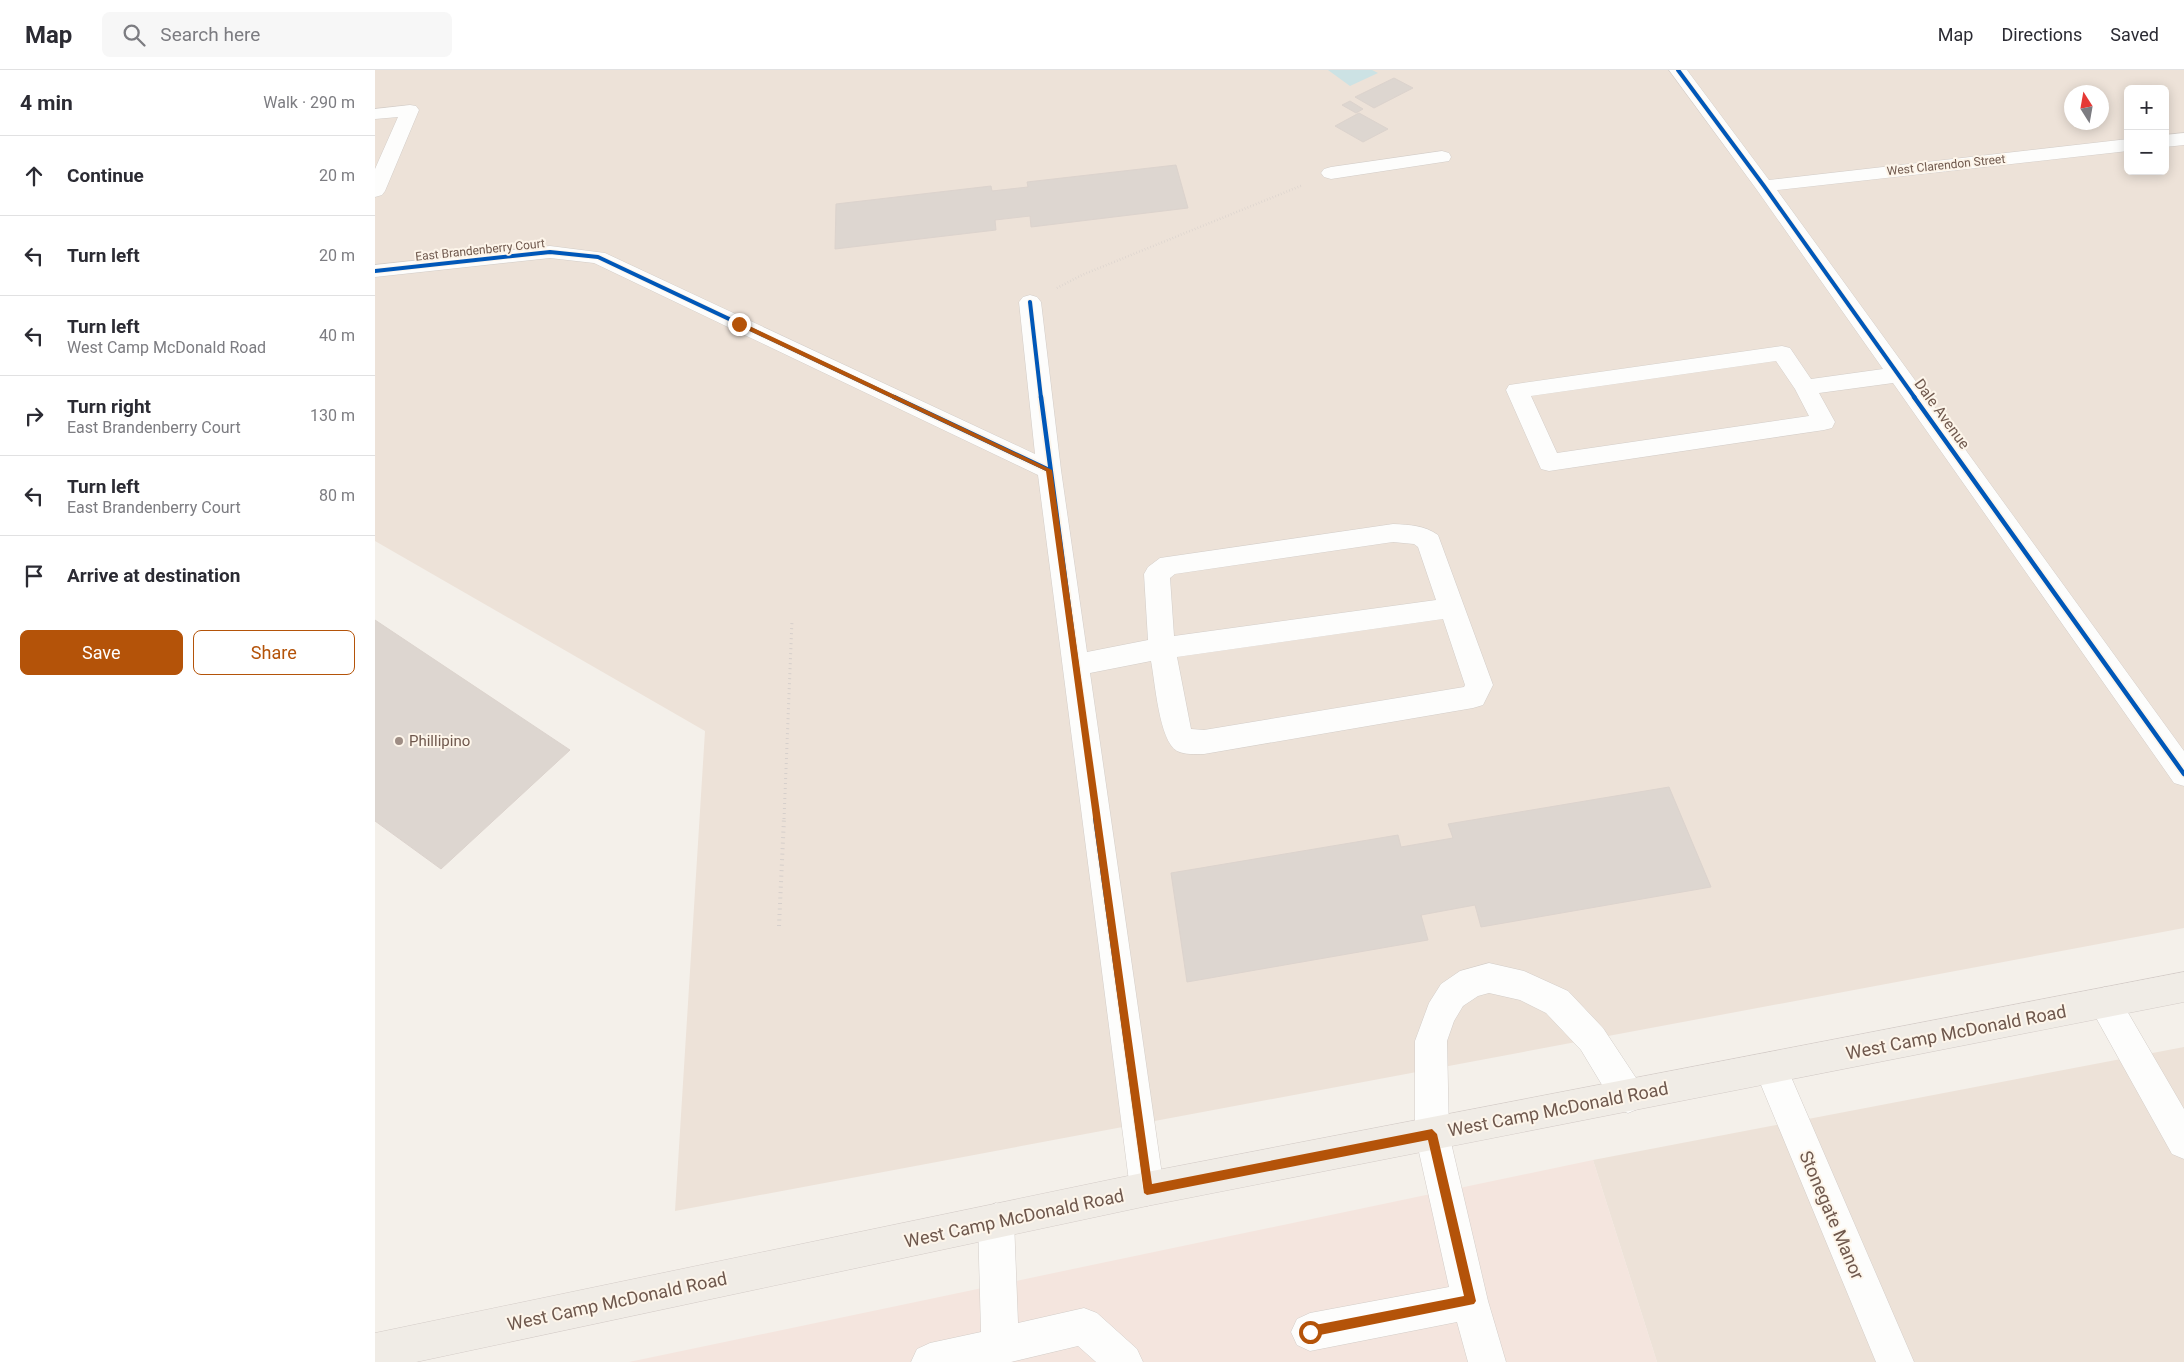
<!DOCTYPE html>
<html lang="en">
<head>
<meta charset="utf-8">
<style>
  :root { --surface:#fff; --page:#f7f7f7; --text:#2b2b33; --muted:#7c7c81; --line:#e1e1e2; --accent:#b45309 }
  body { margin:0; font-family:Roboto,sans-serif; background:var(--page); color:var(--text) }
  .controls { position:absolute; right:15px; top:15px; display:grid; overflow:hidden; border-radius:8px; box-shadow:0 2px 12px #0003 }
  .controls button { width:45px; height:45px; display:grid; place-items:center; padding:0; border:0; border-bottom:1px solid var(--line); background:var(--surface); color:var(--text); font:25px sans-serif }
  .compass { position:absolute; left:1689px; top:15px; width:45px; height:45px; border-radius:50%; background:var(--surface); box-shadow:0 2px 12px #0003; rotate:349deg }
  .stop { position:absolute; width:15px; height:15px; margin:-11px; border:4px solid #b45309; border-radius:50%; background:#fff }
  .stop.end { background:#b45309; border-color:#fff; box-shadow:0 1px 5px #0008 }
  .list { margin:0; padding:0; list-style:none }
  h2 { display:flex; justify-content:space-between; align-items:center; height:65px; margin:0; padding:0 20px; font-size:21px }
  h2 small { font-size:16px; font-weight:400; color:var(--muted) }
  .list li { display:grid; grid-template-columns:32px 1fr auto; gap:15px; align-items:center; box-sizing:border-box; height:80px; padding:0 20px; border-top:1px solid var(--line) }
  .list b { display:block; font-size:19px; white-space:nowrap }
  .list p { margin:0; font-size:16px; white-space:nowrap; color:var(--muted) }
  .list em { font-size:16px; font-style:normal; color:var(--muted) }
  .actions { display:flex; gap:10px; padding:15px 20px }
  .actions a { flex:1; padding:11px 0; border:1px solid var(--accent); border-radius:8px; text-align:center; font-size:18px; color:var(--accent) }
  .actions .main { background:var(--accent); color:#fff }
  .icon { flex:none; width:28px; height:28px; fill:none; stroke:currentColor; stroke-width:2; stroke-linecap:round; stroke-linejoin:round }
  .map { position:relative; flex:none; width:1809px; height:1292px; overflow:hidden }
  header { display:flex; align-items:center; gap:30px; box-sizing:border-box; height:70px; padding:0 25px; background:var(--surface); border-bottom:1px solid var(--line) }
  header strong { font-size:24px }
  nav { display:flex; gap:28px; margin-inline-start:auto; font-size:18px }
  .search { width:350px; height:45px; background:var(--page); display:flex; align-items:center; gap:12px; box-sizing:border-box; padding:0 18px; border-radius:8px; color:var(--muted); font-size:19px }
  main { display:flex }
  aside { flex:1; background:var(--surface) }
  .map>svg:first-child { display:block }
  .residential { fill:#ede2d8; fill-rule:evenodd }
  .commercial { fill:#f4e5de }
  .water { fill:#cce2e4 }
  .building { fill:#ddd6d0; stroke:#dcd3cd }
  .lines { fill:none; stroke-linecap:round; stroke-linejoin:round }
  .minor-casing { stroke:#d3cdc8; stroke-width:1 }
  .major-casing { stroke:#d3cbc7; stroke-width:1 }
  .path-far2 { stroke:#d6cfcb; stroke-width:2.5; stroke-dasharray:0.5 2.5; stroke-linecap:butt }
  .path-far1 { stroke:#d6cfcb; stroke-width:3; stroke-dasharray:1 4; stroke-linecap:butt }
  .path { stroke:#d6cfcb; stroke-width:4; stroke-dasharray:1 4.5; stroke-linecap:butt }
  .minor { fill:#fdfdfc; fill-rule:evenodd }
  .major { fill:#f0ece6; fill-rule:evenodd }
  .cycleway-far2-casing { stroke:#fdf5ea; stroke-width:6 }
  .cycleway-far1-casing { stroke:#fdf5ea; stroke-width:8 }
  .cycleway-casing { stroke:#fdf5ea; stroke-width:9 }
  .cycleway-far2 { stroke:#0057b8; stroke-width:4 }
  .cycleway-far1 { stroke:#0057b8; stroke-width:4.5 }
  .cycleway { stroke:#0057b8; stroke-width:6 }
  .route { fill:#b45309 }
  .poi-dot { fill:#9e8d84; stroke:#fdf5ea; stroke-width:2 }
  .labels { text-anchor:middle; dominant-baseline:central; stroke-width:4; stroke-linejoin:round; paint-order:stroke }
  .far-street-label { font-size:12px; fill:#6f584d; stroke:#fdf5ea }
  .street-label { font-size:15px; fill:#6f584d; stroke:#fdf5ea }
  .poi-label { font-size:15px; fill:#6f584d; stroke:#fdf5ea; text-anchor:start }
  .near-street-label { font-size:18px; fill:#6f584d; stroke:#fdf5ea }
</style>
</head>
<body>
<header>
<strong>Map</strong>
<div class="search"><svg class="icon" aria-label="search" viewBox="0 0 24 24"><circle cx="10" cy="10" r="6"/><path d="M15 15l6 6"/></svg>Search here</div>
<nav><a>Map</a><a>Directions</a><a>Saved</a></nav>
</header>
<main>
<aside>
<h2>4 min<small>Walk · 290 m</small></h2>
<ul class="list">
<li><svg class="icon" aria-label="ahead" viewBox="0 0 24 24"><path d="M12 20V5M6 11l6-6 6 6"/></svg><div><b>Continue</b></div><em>20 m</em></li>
<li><svg class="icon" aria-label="left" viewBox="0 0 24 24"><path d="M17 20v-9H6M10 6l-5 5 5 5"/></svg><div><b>Turn left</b></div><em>20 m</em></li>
<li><svg class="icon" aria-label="left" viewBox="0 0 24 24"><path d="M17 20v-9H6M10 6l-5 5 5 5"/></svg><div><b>Turn left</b><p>West Camp McDonald Road</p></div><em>40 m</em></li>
<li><svg class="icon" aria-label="right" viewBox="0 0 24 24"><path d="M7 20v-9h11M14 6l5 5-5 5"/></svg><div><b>Turn right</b><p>East Brandenberry Court</p></div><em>130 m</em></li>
<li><svg class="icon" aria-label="left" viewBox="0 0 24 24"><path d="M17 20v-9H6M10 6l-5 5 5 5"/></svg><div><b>Turn left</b><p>East Brandenberry Court</p></div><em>80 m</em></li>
<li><svg class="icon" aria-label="arrive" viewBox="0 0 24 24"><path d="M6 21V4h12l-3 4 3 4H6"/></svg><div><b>Arrive at destination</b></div></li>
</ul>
<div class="actions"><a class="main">Save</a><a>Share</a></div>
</aside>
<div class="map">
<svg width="1809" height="1292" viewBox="0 0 1809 1292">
  <rect width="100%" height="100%" fill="#f4f0ea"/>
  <path class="residential" d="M0 0H1809V858L300 1141 330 661 0 471ZM1753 19H1790V101H1753ZM1696 22H1726V52H1696Z
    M1809 977V1292H1282L1218 1090Z"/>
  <path class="commercial" d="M1218 1090 1282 1292H254Z"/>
  <path class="water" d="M953 0H997L1003 3 975 16Z"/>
  <path class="building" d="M1019 8 1038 18 999 38 980 27Z
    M975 31 988 39 981 43 967 35Z
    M984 43 1013 59 988 72 960 56Z
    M801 95 813 138 656 157 655 146 620 150 621 160 460 179 461 134 616 116 617 121 653 117 652 112Z
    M0 550 195 680 66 799 0 751Z
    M1294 717 1336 817 1106 857 1100 835 1046 845 1053 870 812 912 796 803 1023 765 1026 777 1078 768 1073 754Z"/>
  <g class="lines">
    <g class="minor-casing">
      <path id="minor" d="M1294 0H1312L1394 110 1753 69V81L1402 120 1809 681V716L1799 713 1518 313 1444 323 1460 352 1457 358 1449 360 1174 401 1166 399 1131 320 1134 315 1407 276 1415 278 1436 309 1508 299 1382 120ZM1401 291 1420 319 1434 346 1182 383 1156 326Z
        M35 35 41 36 44 40 10 121 7 125 0 127V99L23 47 0 49V39Z
        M1809 63V75L1790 77V65Z
        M1067 81 1074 83 1076 87 1074 91 956 109 949 107 946 103 949 99 956 97Z
        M175 176 230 183 660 384 644 232 648 227 655 225 662 227 666 232 686 400 712 582 773 570 769 504 773 497 785 488 1018 454C1035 455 1049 455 1063 465L1118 615 1108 635 1098 638 829 684C820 684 810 685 802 681 784 671 780 611 776 591L715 603 789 1119 784 1131 772 1136 760 1131 755 1119 663 405 219 193 175 188 0 207V195ZM1018 472 1039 474 1043 477 1061 530 799 566 795 508 800 504ZM1068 549 1090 615 1089 617 829 660 816 659 802 587Z
        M1114 893 1149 901 1193 921 1228 958 1265 1014 1270 1026 1265 1038 1253 1043 1241 1038 1206 980 1171 943 1145 930 1114 923 1103 926 1088 936 1079 951 1072 971 1074 1064 1113 1231 1131 1292H1093L1082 1252 935 1281 922 1275 916 1262 922 1249 935 1243 1074 1217 1040 1064V971L1054 933 1066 914 1085 901Z
        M1730 917 1741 922 1809 1039V1089L1797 1084 1719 944 1714 933 1719 922Z
        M1395 982 1407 986 1539 1292H1501L1379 998 1383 986Z
        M621 1133 633 1139 639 1151 643 1253 709 1238 722 1243 762 1279 768 1292H721L703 1276 636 1292H536L542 1279 555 1273 606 1262 603 1151 609 1139Z"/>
    </g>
    <g class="major-casing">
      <path id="major" d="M1809 902V932L772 1136 41 1292H0V1263L772 1102Z"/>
    </g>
    <path class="path-far2" d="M682 218 707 205 928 115"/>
    <path class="path-far1" d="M409 749 417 550"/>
    <path class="path" d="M404 856 409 748"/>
    <use href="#minor" class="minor"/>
    <use href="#major" class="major"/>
    <g class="cycleway-far2-casing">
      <path id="cycleway-far2" d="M1303 0 1389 116 1540 328
        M0 201 175 182 223 187 521 328
        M655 232 666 328"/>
    </g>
    <g class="cycleway-far1-casing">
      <path id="cycleway-far1" d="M519 327 674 400
        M666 327 722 749
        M1539 327 1809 704"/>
    </g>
    <g class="cycleway-casing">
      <path id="cycleway" d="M721 748 772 1119"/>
    </g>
    <use href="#cycleway-far2" class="cycleway-far2"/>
    <use href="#cycleway-far1" class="cycleway-far1"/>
    <use href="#cycleway" class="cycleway"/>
  </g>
  <path class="route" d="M362 252H366L677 400 777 1114 1057 1059 1062 1064 1101 1231 1099 1234 935 1267 931 1266 930 1262 931 1258 935 1256 1089 1226 1053 1070 772 1125 769 1123 671 401 362 255Z"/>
  <circle class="poi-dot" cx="24" cy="671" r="5"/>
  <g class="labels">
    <g class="far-street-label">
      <text transform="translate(1571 95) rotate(-6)">West Clarendon Street</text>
      <text transform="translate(105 180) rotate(-6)">East Brandenberry Court</text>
    </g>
    <g class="street-label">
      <text transform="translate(1567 344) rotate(54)">Dale Avenue</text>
    </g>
    <g class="poi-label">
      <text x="34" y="671">Phillipino</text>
    </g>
    <g class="near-street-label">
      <text transform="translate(1581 962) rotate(-11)">West Camp McDonald Road</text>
      <text transform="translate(1183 1039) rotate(-11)">West Camp McDonald Road</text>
      <text transform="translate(1457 1145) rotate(67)">Stonegate Manor</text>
      <text transform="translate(639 1148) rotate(-12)">West Camp McDonald Road</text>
      <text transform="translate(242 1231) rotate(-12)">West Camp McDonald Road</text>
    </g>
  </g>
</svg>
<div class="controls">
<button>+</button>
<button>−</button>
</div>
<svg class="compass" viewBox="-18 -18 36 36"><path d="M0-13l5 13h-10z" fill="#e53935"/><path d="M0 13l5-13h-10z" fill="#7c7c81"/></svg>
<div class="stop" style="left:935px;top:1262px"></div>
<div class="stop end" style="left:364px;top:254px"></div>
</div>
</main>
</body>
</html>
